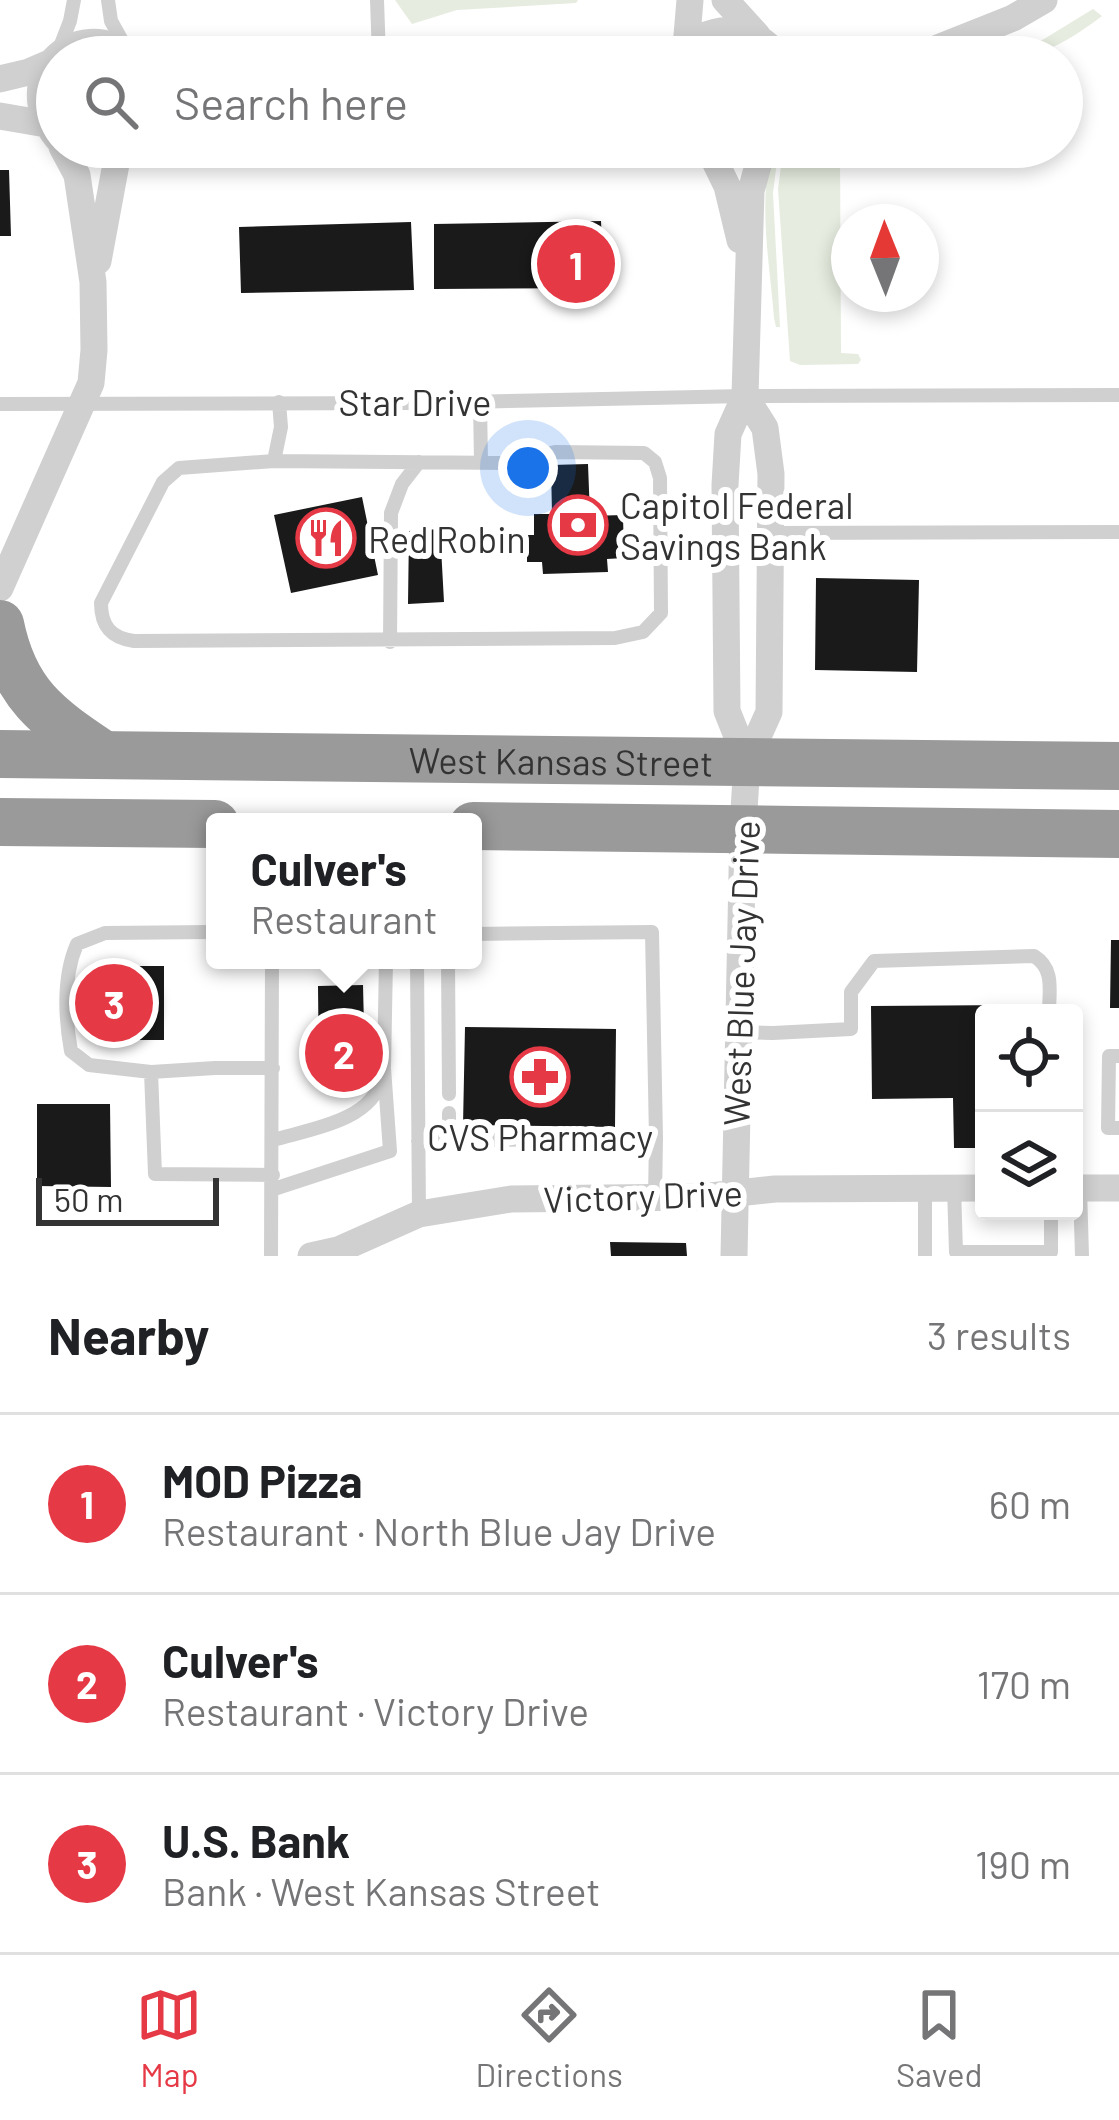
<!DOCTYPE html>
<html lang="en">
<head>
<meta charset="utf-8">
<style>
  :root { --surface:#fff; --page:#f2f2f2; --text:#202124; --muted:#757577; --line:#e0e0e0; --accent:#e63946 }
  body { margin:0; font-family:Barlow,sans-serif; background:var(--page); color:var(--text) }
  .controls { position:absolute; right:36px; bottom:36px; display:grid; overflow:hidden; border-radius:12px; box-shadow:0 6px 18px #0003 }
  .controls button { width:108px; height:108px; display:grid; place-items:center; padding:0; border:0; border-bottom:3px solid var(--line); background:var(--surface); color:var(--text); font:60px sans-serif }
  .compass { position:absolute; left:831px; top:204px; width:108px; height:108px; border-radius:50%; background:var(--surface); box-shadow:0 6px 18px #0003; rotate:359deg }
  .scale { position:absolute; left:36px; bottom:30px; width:183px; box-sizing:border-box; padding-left:12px; border:6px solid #333; border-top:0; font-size:33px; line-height:42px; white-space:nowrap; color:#333; -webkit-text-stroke:9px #fff; paint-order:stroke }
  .you { position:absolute; left:528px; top:468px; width:42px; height:42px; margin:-30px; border:9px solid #fff; border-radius:50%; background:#1a73e8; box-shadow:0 0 0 18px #1a73e833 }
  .badge { display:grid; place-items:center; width:78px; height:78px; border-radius:50%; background:var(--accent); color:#fff; font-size:39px; font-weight:700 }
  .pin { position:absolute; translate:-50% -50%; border:6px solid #fff; box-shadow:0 3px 12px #0006 }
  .popup { position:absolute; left:206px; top:813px; width:276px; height:156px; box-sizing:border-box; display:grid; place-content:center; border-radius:12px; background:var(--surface); filter:drop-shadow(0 3px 9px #0005); font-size:39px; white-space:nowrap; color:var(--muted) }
  .popup b { font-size:45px; color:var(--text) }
  .popup::after { content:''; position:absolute; left:50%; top:100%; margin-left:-24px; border:24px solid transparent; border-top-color:var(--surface) }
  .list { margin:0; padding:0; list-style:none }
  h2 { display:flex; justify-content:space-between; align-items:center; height:156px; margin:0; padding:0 48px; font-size:51px }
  h2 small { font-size:39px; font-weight:400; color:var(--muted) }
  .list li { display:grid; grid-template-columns:78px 1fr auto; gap:36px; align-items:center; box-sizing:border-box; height:180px; padding:0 48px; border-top:3px solid var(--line) }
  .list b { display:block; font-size:45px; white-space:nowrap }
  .list p { margin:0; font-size:39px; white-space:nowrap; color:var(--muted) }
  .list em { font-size:39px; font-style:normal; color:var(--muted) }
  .icon { flex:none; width:66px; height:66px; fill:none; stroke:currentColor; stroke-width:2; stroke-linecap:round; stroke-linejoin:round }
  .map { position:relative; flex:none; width:1119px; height:1256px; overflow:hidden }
  .search { position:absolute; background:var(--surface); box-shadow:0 6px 18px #0003; left:36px; right:36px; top:36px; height:132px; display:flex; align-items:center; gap:30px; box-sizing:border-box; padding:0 42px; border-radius:66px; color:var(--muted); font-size:45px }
  .sheet { height:696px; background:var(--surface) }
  nav { display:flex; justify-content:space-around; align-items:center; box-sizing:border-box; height:168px; border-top:3px solid var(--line); background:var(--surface); font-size:33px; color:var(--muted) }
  nav a { display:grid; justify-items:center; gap:6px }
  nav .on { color:var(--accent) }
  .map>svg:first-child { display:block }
  .green { fill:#e6ecdf }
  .building { fill:#1a1a1a }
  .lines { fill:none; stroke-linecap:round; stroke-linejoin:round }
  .lane { stroke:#d0d0d0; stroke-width:14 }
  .street { stroke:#d0d0d0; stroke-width:27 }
  .highway { stroke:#9a9a9a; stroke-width:48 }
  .labels { text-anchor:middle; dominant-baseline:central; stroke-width:12; stroke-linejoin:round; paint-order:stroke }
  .street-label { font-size:36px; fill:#333; stroke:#fff }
  .poi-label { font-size:36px; fill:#333; stroke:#fff; text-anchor:start }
</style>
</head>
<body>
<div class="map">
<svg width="1119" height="1256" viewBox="0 0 1119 1256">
  <rect width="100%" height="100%" fill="#fff"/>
  <path class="green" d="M395 0H578L576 3 457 10 412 24Z
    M1093 9 1102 16C1071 39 1045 57 1006 57L1044 39Z
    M790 147H874L867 154H840L841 353 858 354 861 360 858 364 800 365 790 361 778 189 781 166Z
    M770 158 777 161 773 193 780 327H776L774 318C770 266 759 209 770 158Z"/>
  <path class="building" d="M0 170H9L11 236H0Z
    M601 221 604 288 434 289V224Z
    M411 222 414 290 241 293 239 227Z
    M588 464 590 516 623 515 624 558 607 559 608 572 543 574 542 562H527V535H534V514H552L551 465Z
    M362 497 378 575 291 593 274 515Z
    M440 529 444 602 408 604 409 531Z
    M816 578 919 580 917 672 815 670Z
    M1111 940H1119V1008H1110Z
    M102 966H164V1040H102V1018H64V988H102Z
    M363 985 364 1026H369L370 1080 319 1081 318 986Z
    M1014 1005 1015 1013H984V1148H954L953 1098 872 1099 871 1006Z
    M465 1027 616 1029 615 1127 463 1125Z
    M37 1104H110L111 1187 37 1186Z
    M610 1242 686 1243 687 1256H611Z"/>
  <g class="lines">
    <path class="lane" d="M108 0 111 21 126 48
      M377 0 379 57
      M58 52 70 21 74 0
      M480 401 481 463
      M0 404 419 403 745 396 1119 395
      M274 461 509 463 555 452 644 453 655 462 660 478 661 613 643 632 615 638 134 641C111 638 101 626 101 603L163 482 179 468 274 461 281 427 279 402
      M770 533 1119 532
      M390 642 391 513 402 484 419 462
      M473 934 652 932 656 1138 655 1197
      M417 960 419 1214
      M448 960 449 1094
      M738 1032 773 1033 851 1029V992L874 961 1034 956C1055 969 1049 991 1049 1013
      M1119 1056H1109L1108 1128H1119
      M273 1068H215L151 1072 155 1174 273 1175
      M151 1072 89 1065 71 1051C65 1017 63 976 77 944L105 933 212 932
      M449 1113V1141
      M273 1140C311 1129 372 1121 382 1078
      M418 1141 656 1138
      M925 1188V1256
      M954 1188 956 1252H1051V1211
      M1080 1188 1082 1256
      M274 1189 390 1151 384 1068 386 960
      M271 1256 272 960"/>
    <path class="street" d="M725 0 757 35
      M686 47 690 0
      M679 57C704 22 753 21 778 57
      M915 57 1013 18 1044 0
      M0 79 29 72 50 63
      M0 116 46 124
      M57 138C9 79 74 12 133 57
      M71 147 100 152 117 147
      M708 147 727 186 740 240
      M98 261 116 164 125 147
      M0 588 91 383 94 350 93 282 77 175 62 147
      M747 761 727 711 725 485 728 434 745 396 751 191 763 147
      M1074 1188H1119
      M311 1256 338 1250 419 1214 511 1199 701 1197 775 1189 984 1188
      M734 1256 743 827 747 761 769 712 771 474 765 428 745 396"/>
    <g class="highway">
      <path d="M0 624C14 694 47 717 104 755"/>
      <path id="s1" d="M0 754 1119 766"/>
      <path d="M0 822 215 824"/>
      <path d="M473 826C688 827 904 833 1119 834"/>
    </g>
  </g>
  <defs>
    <g id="bank-ring" transform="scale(3)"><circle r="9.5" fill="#fff" stroke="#e63946" stroke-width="1.5"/><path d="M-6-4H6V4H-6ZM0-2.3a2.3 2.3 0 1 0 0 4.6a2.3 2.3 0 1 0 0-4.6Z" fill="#e63946"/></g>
    <g id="restaurant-ring" transform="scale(3)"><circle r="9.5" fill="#fff" stroke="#e63946" stroke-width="1.5"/><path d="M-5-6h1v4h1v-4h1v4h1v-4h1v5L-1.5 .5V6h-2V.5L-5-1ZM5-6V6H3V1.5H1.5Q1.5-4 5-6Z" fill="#e63946"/></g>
    <g id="pharmacy-ring" transform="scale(3)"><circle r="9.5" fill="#fff" stroke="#e63946" stroke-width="1.5"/><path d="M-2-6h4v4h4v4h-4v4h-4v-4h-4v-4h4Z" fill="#e63946"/></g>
  </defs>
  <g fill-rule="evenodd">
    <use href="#bank-ring" x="578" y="525"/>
    <use href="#restaurant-ring" x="326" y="538"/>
    <use href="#pharmacy-ring" x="540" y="1077"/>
  </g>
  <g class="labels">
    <g class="street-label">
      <text x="415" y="401">Star Drive</text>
      <text stroke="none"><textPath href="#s1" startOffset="561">West Kansas Street</textPath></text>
      <text transform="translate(740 973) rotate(-88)">West Blue Jay Drive</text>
      <text transform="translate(643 1195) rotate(-2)">Victory Drive</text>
    </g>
    <g class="poi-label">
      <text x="620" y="504">Capitol Federal<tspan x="620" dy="41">Savings Bank</tspan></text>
      <text x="368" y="538">Red Robin</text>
      <text x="540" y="1136" text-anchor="middle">CVS Pharmacy</text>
    </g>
  </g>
</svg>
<div class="controls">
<button><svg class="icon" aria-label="locate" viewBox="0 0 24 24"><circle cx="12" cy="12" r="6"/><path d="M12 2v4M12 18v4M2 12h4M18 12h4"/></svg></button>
<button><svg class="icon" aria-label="layers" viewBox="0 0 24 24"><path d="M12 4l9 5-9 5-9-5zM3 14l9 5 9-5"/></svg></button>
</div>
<svg class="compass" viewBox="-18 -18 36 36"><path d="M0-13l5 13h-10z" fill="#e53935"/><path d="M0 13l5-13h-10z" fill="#757577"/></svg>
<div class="scale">50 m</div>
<div class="you"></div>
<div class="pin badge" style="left:576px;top:264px">1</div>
<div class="pin badge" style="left:344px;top:1053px">2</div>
<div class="popup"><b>Culver's</b>Restaurant</div>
<div class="pin badge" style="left:114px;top:1003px">3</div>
<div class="search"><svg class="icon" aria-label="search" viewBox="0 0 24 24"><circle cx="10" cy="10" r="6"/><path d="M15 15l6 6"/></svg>Search here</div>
</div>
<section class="sheet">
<h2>Nearby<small>3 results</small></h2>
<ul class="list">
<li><span class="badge">1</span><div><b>MOD Pizza</b><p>Restaurant · North Blue Jay Drive</p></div><em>60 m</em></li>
<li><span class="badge">2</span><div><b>Culver's</b><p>Restaurant · Victory Drive</p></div><em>170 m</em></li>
<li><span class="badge">3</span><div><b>U.S. Bank</b><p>Bank · West Kansas Street</p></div><em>190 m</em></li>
</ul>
</section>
<nav>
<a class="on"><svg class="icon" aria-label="map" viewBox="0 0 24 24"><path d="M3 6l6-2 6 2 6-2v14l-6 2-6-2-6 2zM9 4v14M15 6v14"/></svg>Map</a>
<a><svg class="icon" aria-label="directions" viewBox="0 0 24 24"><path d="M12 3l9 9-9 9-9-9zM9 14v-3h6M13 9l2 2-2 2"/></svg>Directions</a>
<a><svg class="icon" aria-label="saved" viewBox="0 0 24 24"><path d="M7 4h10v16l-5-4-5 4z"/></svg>Saved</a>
</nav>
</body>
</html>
